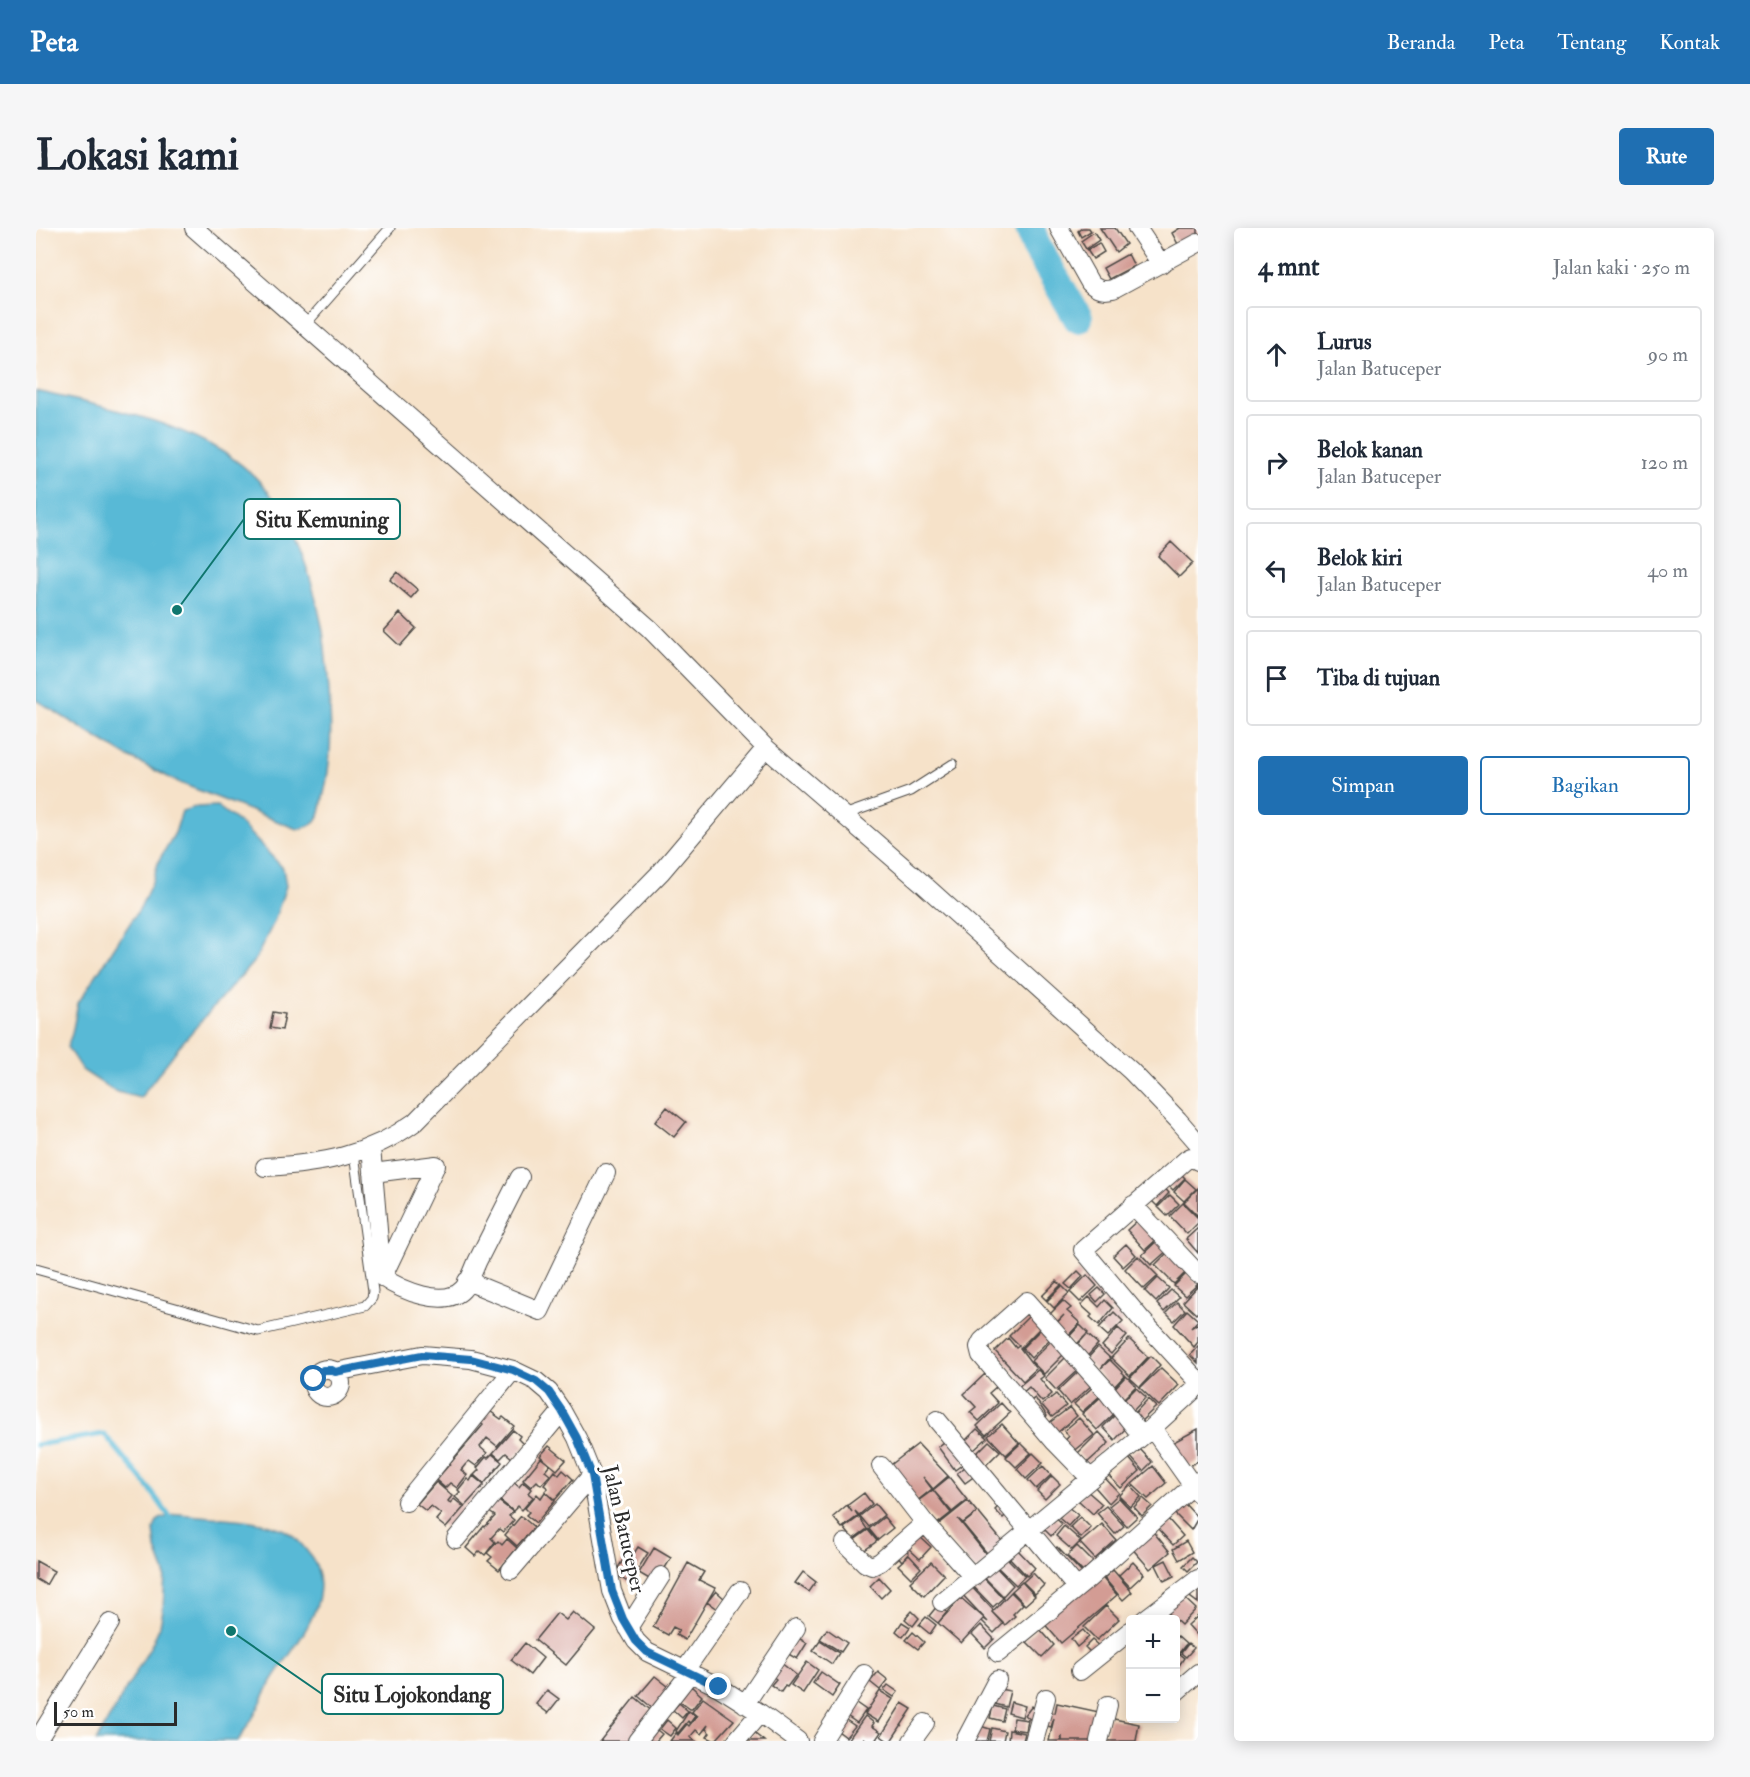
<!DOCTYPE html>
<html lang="id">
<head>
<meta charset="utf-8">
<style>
  :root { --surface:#fff; --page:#f6f6f7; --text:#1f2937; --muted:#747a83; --line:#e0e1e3; --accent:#1f6fb2 }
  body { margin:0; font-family:"IM FELL Double Pica",serif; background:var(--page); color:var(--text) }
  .controls { position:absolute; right:18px; bottom:18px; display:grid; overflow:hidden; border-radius:6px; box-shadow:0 3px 15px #0003 }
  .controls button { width:54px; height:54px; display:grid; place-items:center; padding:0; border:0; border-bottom:2px solid var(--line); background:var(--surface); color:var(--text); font:30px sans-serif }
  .scale { position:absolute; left:18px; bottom:15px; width:123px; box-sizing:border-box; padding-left:6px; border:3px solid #2b2b2b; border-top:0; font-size:16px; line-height:21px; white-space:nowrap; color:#2b2b2b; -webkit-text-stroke:4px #fff; paint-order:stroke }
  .stop { position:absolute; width:18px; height:18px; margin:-14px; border:4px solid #1f6fb2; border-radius:50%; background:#fff }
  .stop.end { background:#1f6fb2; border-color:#fff; box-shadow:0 2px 6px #0008 }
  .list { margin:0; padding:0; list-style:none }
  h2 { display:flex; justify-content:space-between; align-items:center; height:78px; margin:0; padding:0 24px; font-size:26px }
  h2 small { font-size:20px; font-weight:400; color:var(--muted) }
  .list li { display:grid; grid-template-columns:39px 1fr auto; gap:18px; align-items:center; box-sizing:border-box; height:96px; margin:0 12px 12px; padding:0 12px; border:2px solid var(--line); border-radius:6px }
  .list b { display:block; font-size:22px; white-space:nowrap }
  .list p { margin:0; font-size:20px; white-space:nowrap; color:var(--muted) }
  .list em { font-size:20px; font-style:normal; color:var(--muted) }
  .actions { display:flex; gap:12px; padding:18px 24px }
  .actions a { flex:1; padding:14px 0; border:2px solid var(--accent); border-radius:6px; text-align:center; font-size:21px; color:var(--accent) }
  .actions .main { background:var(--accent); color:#fff }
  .icon { flex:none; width:33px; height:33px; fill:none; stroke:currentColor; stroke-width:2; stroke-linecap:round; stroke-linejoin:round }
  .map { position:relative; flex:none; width:1162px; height:1513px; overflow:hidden; border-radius:6px }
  header { display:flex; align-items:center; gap:36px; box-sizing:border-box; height:84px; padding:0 30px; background:var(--accent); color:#fff }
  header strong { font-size:28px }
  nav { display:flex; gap:33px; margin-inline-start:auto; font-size:21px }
  .intro { display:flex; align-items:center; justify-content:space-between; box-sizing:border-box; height:144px; padding:0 36px }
  h1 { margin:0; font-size:42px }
  .button { padding:15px 27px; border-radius:6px; background:var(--accent); color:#fff; font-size:21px; font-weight:700 }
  main { display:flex; gap:36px; padding:0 36px }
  aside { flex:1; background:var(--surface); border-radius:6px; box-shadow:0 3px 15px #0003 }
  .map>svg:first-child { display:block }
  .water { fill:#58b9d6; stroke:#427280; stroke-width:1.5 }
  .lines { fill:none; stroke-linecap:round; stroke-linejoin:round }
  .stream { stroke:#58b9d6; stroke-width:5 }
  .river { stroke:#58b9d6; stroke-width:30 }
  .building { fill:#d39c94 }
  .service-casing { stroke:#494643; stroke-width:11 }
  .minor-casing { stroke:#494643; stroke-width:20 }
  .service { stroke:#fff; stroke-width:9 }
  .minor { stroke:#fff; stroke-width:18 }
  .route { stroke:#1f6fb2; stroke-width:8 }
  .labels { text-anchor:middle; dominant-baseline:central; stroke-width:6; stroke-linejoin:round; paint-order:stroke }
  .street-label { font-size:21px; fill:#2b2b2b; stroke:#fff }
  .leader { fill:none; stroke:#0f766e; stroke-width:2 }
  .callout-dot { fill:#0f766e; stroke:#fff; stroke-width:2 }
  .callout { fill:#fff; stroke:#0f766e; stroke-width:2 }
  .callout-label { font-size:22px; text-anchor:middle; font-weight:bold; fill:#2b2b2b }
</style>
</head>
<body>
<header>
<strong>Peta</strong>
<nav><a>Beranda</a><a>Peta</a><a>Tentang</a><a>Kontak</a></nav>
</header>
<div class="intro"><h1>Lokasi kami</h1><a class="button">Rute</a></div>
<main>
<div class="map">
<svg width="1162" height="1513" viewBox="0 0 1162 1513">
  <rect width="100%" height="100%" fill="#fff"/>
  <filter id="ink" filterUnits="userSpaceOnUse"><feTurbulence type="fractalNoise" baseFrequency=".0167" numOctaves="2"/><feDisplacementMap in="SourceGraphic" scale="12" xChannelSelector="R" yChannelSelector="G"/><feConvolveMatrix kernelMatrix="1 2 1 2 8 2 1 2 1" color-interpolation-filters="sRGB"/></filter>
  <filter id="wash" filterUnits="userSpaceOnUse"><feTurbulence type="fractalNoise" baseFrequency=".008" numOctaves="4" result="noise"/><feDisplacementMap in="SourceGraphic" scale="24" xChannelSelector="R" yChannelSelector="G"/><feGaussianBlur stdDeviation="1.35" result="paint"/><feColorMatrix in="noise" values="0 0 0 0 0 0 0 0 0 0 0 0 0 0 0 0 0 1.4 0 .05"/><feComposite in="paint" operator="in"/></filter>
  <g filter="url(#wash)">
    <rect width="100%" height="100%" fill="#f6e2c9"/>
    <path class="water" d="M0 163C72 180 172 197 224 254 242 273 256 300 265 324 274 347 281 374 286 398 289 412 289 426 291 439 295 483 298 526 287 570 286 575 285 582 283 588 279 597 270 600 261 601L144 555 87 526 0 472Z
      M181 578 204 595 247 640 250 658 238 694 219 732 146 815 104 870 78 863 46 842 31 819 36 806 42 775 104 680 117 652 123 632 139 605 146 583 159 579Z
      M143 1286C176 1290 211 1289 243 1300 255 1304 263 1313 271 1323 307 1365 259 1416 236 1453 229 1464 225 1475 219 1486 214 1495 207 1504 202 1513H60L115 1418 124 1398 127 1382 129 1345 120 1321 118 1301 121 1293 126 1290Z"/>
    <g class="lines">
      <path class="stream" d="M0 1217 68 1206 113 1260 136 1292"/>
      <path class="river" d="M994 0 1000 18 1042 90"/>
    </g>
    <g id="blocks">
      <path class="building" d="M1046 0H1053L1055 3 1045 9 1042 3Z
        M1064 0H1079L1090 16 1080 24Z
        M1144 0H1162V7L1143 18 1136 5Z
        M1058 4 1063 12 1050 21 1045 13Z
        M1063 15 1068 24 1057 31 1051 22Z
        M1092 26 1098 38 1073 51 1067 40Z
        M1135 314 1157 335 1143 349 1122 328Z
        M361 344 382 362 375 370 354 352Z
        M364 385 380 400 364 418 348 403Z
        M237 784 249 786 246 802 234 800Z
        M631 879 650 894 638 909 619 894Z
        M1140 941 1149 950 1137 962 1128 953Z
        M1149 951 1160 961 1148 973 1138 964Z
        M1124 955 1133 965 1121 978 1111 968Z
        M1162 960V988L1148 974Z
        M1134 967 1143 976 1131 988 1122 979Z
        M1147 975 1162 990V995L1151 1006 1134 988Z
        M1103 991 1121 1011 1109 1022 1091 1002Z
        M1162 1000V1025L1150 1011Z
        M1124 1010 1133 1021 1115 1037 1106 1027Z
        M1090 1016 1100 1027 1087 1039 1077 1028Z
        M1131 1025 1150 1044 1138 1056 1119 1037Z
        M1102 1028 1122 1048 1108 1061 1089 1041Z
        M1042 1043 1047 1048 1035 1061 1029 1056Z
        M1151 1045 1162 1056 1149 1068 1138 1058Z
        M1051 1047 1061 1058 1044 1074 1034 1064Z
        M1122 1050 1133 1060 1120 1074 1109 1063Z
        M1021 1053 1025 1057 1010 1072 1006 1068Z
        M1026 1058 1033 1065 1018 1080 1011 1073Z
        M1162 1058V1084L1160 1086 1147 1074Z
        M1063 1060 1069 1066 1061 1074 1055 1067Z
        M1135 1062 1143 1069 1128 1084 1121 1076Z
        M1053 1069 1063 1079 1069 1072 1077 1080 1063 1097 1054 1089 1056 1087 1045 1077Z
        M1027 1073 1035 1080 1031 1083 1044 1095 1029 1111 1017 1099 1028 1087 1021 1094 1014 1086Z
        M1141 1074 1149 1082 1138 1093 1130 1085Z
        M1151 1082 1162 1092 1155 1100 1161 1096 1162 1097V1114L1158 1119 1138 1097Z
        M1078 1084 1087 1093 1072 1108 1063 1100Z
        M994 1087 1005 1099 984 1120 1000 1141 987 1153 959 1123 972 1110 980 1120 983 1118 973 1108Z
        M1044 1097 1052 1105 1039 1118 1031 1111Z
        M1006 1100 1015 1110 995 1130 986 1120Z
        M1082 1100 1091 1108 1075 1126 1066 1118Z
        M1051 1106 1062 1116 1048 1132 1037 1122Z
        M1017 1111 1030 1124 1008 1146 995 1133Z
        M1093 1111 1112 1129 1094 1148 1075 1130Z
        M1162 1118V1135L1154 1127Z
        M1062 1119 1074 1130 1065 1140 1074 1132 1089 1147 1076 1161 1050 1132Z
        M1033 1126 1045 1139 1020 1162 1009 1150Z
        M1115 1128 1124 1137 1104 1159 1094 1150Z
        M1125 1140 1143 1157 1123 1178 1104 1160Z
        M1002 1142 1008 1148 1004 1151 1016 1166 1006 1174 993 1159 985 1166 981 1160Z
        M1044 1142 1057 1156 1034 1177 1022 1163Z
        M949 1146 961 1158 953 1165 962 1175 943 1193 934 1184 940 1179 928 1166Z
        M1090 1148 1100 1158 1083 1175 1074 1165Z
        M1058 1158 1066 1166 1046 1184 1038 1176Z
        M1100 1160 1110 1169 1095 1185 1085 1175Z
        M1020 1166 1030 1178 1016 1189 1006 1177Z
        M1067 1167 1080 1184 1061 1202 1046 1186Z
        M999 1170 1011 1188 1003 1193 991 1175Z
        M1112 1171 1120 1179 1103 1195 1096 1188Z
        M965 1175 974 1185 950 1207 941 1198Z
        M1034 1179 1041 1188 1021 1205 1013 1195Z
        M451 1181 465 1191 467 1189 478 1198 461 1218 451 1210 444 1219 451 1225 440 1238 433 1233 429 1237 425 1242 431 1247 421 1260 414 1255 409 1260 400 1252 447 1197 441 1192Z
        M1081 1185 1090 1200 1079 1212 1067 1199Z
        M1043 1190 1058 1207 1036 1225 1027 1215 1033 1208 1028 1203Z
        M966 1196 983 1215 970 1227 952 1208Z
        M941 1201 951 1210 938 1222 930 1212Z
        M1162 1201V1233L1146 1242 1132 1217Z
        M477 1202 484 1208 482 1211 489 1218 477 1231 470 1225 464 1231 457 1225Z
        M1063 1204 1073 1215 1051 1235 1042 1225Z
        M913 1210 931 1233 919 1242 902 1219Z
        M953 1213 964 1223 949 1238 938 1228Z
        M985 1215 995 1225 980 1239 970 1229Z
        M882 1216 912 1248 897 1261 887 1249 896 1261 881 1273 852 1239Z
        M513 1218 530 1232 521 1242 504 1228Z
        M1103 1220 1116 1234 1107 1243 1093 1227Z
        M997 1225 1007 1235 990 1251 981 1241Z
        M456 1226 466 1234 448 1256 438 1247 443 1242 441 1240 450 1229 452 1230Z
        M1092 1229 1104 1243 1085 1260 1072 1247Z
        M505 1230 514 1237 509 1243 514 1247 505 1257 501 1253 495 1259 487 1252Z
        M932 1237 940 1247 929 1255 921 1245Z
        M1007 1238 1015 1247 1000 1261 992 1252Z
        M1117 1238 1130 1255 1112 1271 1096 1256Z
        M527 1242 537 1251 519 1272 509 1263 512 1260 508 1257 519 1243 523 1247Z
        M437 1248 448 1257 429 1278 419 1269 424 1264 422 1262 431 1251 434 1253Z
        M1016 1248 1024 1256 1009 1271 1001 1263Z
        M913 1249 931 1272 916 1284 897 1262Z
        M1069 1250 1083 1265 1073 1275 1059 1259Z
        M475 1252 483 1259 487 1254 495 1261 492 1265 497 1269 486 1282 482 1278 477 1283 461 1270Z
        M400 1254 416 1268 412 1273 414 1275 418 1271 428 1279 410 1300 400 1292 405 1286 395 1278 390 1283 381 1276Z
        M1094 1257 1105 1269 1094 1279 1083 1268Z
        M897 1262 915 1285 901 1296 882 1273Z
        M1050 1262 1066 1276 1057 1286 1042 1272Z
        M509 1264 519 1273 500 1295 490 1287 493 1284 489 1280 501 1266 505 1270Z
        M828 1265 836 1276 823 1287 819 1283 822 1288 806 1300 797 1289 811 1277 816 1284 812 1277Z
        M1083 1270 1101 1289 1091 1298 1073 1278Z
        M1107 1270 1116 1278 1106 1288 1098 1279Z
        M461 1272 477 1284 473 1288 478 1292 467 1304 463 1301 455 1310 459 1314 449 1327 444 1323 439 1328 430 1320 448 1298 449 1299 459 1288 452 1283Z
        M932 1273 941 1284 927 1295 922 1291 954 1331 940 1343 902 1297Z
        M1148 1275 1162 1290 1155 1302 1137 1284Z
        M839 1276 848 1287 833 1299 824 1288Z
        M963 1278 971 1286 967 1290 959 1282Z
        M1070 1278 1088 1298 1079 1306 1061 1285Z
        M1032 1279 1042 1287 1032 1298 1023 1290Z
        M942 1284 970 1318 955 1330 927 1296Z
        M1016 1287 1026 1296 1015 1308 1005 1298Z
        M485 1288 498 1299 481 1318 469 1307Z
        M823 1289 831 1301 817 1311 808 1300Z
        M848 1289 857 1300 842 1312 833 1301Z
        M1044 1289 1055 1300 1045 1310 1034 1299Z
        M1132 1291 1147 1308 1137 1317 1122 1301Z
        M1066 1296 1080 1312 1059 1331 1044 1315Z
        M1028 1298 1045 1313 1036 1322 1020 1308Z
        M1114 1300 1134 1324 1114 1341 1094 1318Z
        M832 1302 841 1313 826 1324 817 1313Z
        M883 1308 895 1319 884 1331 872 1320Z
        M471 1311 481 1320 463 1342 452 1333 456 1329 451 1325 462 1313 466 1317Z
        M1150 1313 1156 1324 1143 1332 1137 1321Z
        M978 1318 999 1340 991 1348 970 1326Z
        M1041 1318 1057 1334 1047 1344 1031 1328Z
        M602 1319 612 1325 593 1355 584 1349 587 1343 582 1340 590 1327 595 1330Z
        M867 1319 873 1325 866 1333 860 1326Z
        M1021 1319 1048 1347 1041 1354 1014 1325Z
        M618 1320 635 1330 620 1355 603 1345Z
        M966 1325 989 1348 980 1357 957 1335Z
        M873 1327 885 1340 875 1350 862 1337Z
        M1156 1329 1161 1334 1152 1343 1147 1338Z
        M1130 1332 1138 1348 1128 1353 1120 1337Z
        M0 1333 18 1343 10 1357 0 1351Z
        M895 1334 908 1347 888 1368 874 1354Z
        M1097 1334 1108 1346 1094 1359 1083 1347Z
        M652 1335 668 1344 663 1352 679 1360 649 1412 640 1407 643 1402 637 1399 632 1407 617 1399Z
        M956 1335 977 1357 967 1368 945 1346Z
        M1077 1342 1096 1364 1087 1372 1068 1350Z
        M767 1344 780 1354 773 1364 759 1355Z
        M997 1345 1008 1357 999 1366 987 1354Z
        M1062 1345 1081 1367 1025 1415 1006 1393Z
        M944 1346 967 1370 957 1379 934 1355Z
        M843 1349 854 1361 845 1370 834 1358Z
        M986 1354 999 1368 989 1377 976 1363Z
        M932 1355 957 1382 956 1384 967 1396 958 1405 946 1393 948 1391 952 1394 923 1363Z
        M1162 1358V1375L1154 1369Z
        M680 1363 689 1371 681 1381 671 1374Z
        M975 1364 987 1376 977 1386 979 1388 969 1397 956 1384Z
        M1144 1366 1160 1381 1145 1397 1129 1382Z
        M925 1370 948 1390 925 1415 902 1395Z
        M902 1377 911 1384 902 1395 893 1388Z
        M1070 1378 1083 1391 1061 1412 1048 1399Z
        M876 1383 883 1390 877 1398 869 1391Z
        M537 1384 559 1402 530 1437 499 1412 521 1385 530 1392Z
        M1162 1388V1408L1152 1397Z
        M890 1389 900 1397 894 1406 883 1397Z
        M866 1394 874 1399 867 1409 860 1403Z
        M945 1397 958 1411 949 1420 936 1406Z
        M1002 1399 1018 1417 1006 1429 989 1412Z
        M791 1401 811 1415 805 1424 784 1411Z
        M1047 1402 1053 1409 1041 1419 1035 1411Z
        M877 1404 888 1414 882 1421 870 1412Z
        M759 1408 771 1415 761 1431 749 1424Z
        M1141 1408 1150 1416 1140 1429V1410Z
        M1056 1412 1064 1419 1057 1427 1049 1419Z
        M784 1413 803 1425 796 1436 777 1423Z
        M489 1415 507 1430 494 1447 475 1432Z
        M1152 1416 1158 1420 1150 1429 1145 1425Z
        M1143 1426 1148 1430 1140 1442V1430Z
        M744 1434 760 1447 751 1459 749 1458 745 1464 735 1457 740 1451 734 1446Z
        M771 1434 782 1442 767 1465 755 1457Z
        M785 1444 804 1457 796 1469 777 1455Z
        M842 1444 852 1452 844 1462 834 1454Z
        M619 1448 637 1462 620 1483 602 1468Z
        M852 1457 862 1464 858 1469 848 1462Z
        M655 1458 666 1468 656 1481H654L643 1473Z
        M958 1460 974 1463 970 1479 954 1475Z
        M511 1462 523 1471 512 1485 500 1476Z
        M844 1463 857 1471 842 1494 829 1486Z
        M599 1469 618 1485 595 1513H564Z
        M667 1470 698 1492 679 1513 671 1509 674 1505 670 1501 672 1497 665 1506 660 1502 654 1509 660 1513H634L640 1505 642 1507 651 1496 653 1498 661 1488 656 1484Z
        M975 1474 989 1478 986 1489 972 1485Z
        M643 1475 652 1483 646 1490 637 1482Z
        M820 1475 830 1482 821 1495 811 1488Z
        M866 1475 876 1481 855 1513H852L845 1508Z
        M1021 1475 1063 1484 1058 1513H1026V1508L1025 1513H1013L1018 1490 1015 1499 1008 1497 1011 1483 1019 1485Z
        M957 1478 969 1481 966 1493 954 1490Z
        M996 1478 1004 1485 996 1493 989 1487Z
        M653 1483 659 1488 654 1495 652 1493 642 1505 640 1503Z
        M829 1488 838 1495 836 1498 845 1504 839 1513H832L828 1510 826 1513H814L812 1512Z
        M978 1490 992 1492 990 1503 976 1501Z
        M1073 1490 1103 1496 1100 1513H1068Z
        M631 1492 640 1500 634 1508 624 1501Z
        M810 1492 819 1498 810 1509 802 1503Z
        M941 1497 954 1501 951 1513H939Z
        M617 1499 626 1506 620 1513H614L609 1508Z
        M956 1500 969 1503 967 1513H953Z
        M973 1502 989 1505 987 1513H972Z
        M718 1505 728 1513H712Z"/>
    </g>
  </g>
  <g filter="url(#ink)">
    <use href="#blocks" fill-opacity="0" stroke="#494643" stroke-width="1.5"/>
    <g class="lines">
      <g class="service-casing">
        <path id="service" d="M269 97 354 0
          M808 587 875 563 917 536
          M0 1041 222 1103 329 1078 336 1070 337 1063 318 926"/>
      </g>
      <g class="minor-casing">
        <path id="minor" d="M158 0 613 400 730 520 885 654 1095 843 1142 892 1162 915
          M1023 0 1054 55C1061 62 1067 63 1077 61L1162 15
          M1101 0 1125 36
          M335 919 346 1049C365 1062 409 1081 427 1061 434 1054 438 1040 442 1032 456 1004 470 977 484 949
          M1162 933 1155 929 1151 931 1047 1022 1105 1091 1162 1153
          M229 939C286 936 332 928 379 894L625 644 730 520
          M337 945 400 937 347 1048
          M1097 977 1162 1046
          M431 1053 504 1083 570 945
          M277 1155a14 14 0 1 1 28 0a14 14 0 1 1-28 0Z
          M299 1144 386 1127 435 1131 477 1142 500 1153 513 1164 526 1183 541 1210 556 1247 576 1363 587 1391 600 1413 611 1424 683 1459 724 1485 762 1513
          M901 1192 1040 1359
          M1116 1200 1162 1265
          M845 1238 889 1295 937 1349
          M1054 1250 1018 1213 945 1127 943 1119 946 1113 991 1073 1069 1161 1105 1207
          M370 1274 477 1142
          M420 1311 526 1183
          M809 1315 829 1335 836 1338 844 1334 889 1295
          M475 1342 556 1247
          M906 1374 1116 1200 1162 1158
          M1108 1392 1162 1351
          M592 1400 625 1348
          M962 1425 1051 1352 1162 1253
          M649 1442 704 1363
          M1044 1443 1094 1403
          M1140 1464 1162 1445
          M709 1476 760 1400
          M1 1513 74 1395
          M601 1513 655 1444
          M700 1513 724 1485
          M786 1513 828 1446
          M876 1513 889 1495
          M929 1513 961 1452
          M998 1513 1010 1470
          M1063 1513 1072 1477"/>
      </g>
      <use href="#service" class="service"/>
      <use href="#minor" class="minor"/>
    </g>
  </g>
  <g class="lines" filter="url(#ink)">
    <path class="route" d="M278 1151 287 1142H296L299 1144 386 1127 435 1131 477 1142 500 1153 513 1164 526 1183 541 1210 556 1247 576 1363 587 1391 600 1413 611 1424 683 1459"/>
  </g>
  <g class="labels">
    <g class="street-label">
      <text transform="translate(588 1301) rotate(77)">Jalan Batuceper</text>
    </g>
  </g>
  <path class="leader" d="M141 382L208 291M195 1403L286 1466"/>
  <g class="callout-dot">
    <circle cx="141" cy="382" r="6"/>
    <circle cx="195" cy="1403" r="6"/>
  </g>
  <g class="callout">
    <rect x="208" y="271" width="156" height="40" rx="6"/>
    <rect x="286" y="1446" width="181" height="40" rx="6"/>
  </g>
  <g class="callout-label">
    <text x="286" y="299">Situ Kemuning</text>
    <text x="376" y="1474">Situ Lojokondang</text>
  </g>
</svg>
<div class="controls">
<button>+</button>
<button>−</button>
</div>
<div class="scale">50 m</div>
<div class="stop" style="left:278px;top:1151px"></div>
<div class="stop end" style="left:683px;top:1459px"></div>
</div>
<aside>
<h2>4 mnt<small>Jalan kaki · 250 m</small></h2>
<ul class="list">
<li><svg class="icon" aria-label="ahead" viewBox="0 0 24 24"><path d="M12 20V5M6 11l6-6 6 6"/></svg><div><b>Lurus</b><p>Jalan Batuceper</p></div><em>90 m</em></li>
<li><svg class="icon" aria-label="right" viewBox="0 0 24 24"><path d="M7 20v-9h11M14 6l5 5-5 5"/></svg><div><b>Belok kanan</b><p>Jalan Batuceper</p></div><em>120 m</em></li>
<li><svg class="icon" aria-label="left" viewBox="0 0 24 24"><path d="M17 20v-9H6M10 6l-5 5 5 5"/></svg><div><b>Belok kiri</b><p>Jalan Batuceper</p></div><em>40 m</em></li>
<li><svg class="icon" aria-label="arrive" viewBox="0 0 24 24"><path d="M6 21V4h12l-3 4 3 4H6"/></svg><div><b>Tiba di tujuan</b></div></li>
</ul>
<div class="actions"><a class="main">Simpan</a><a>Bagikan</a></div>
</aside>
</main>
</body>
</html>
